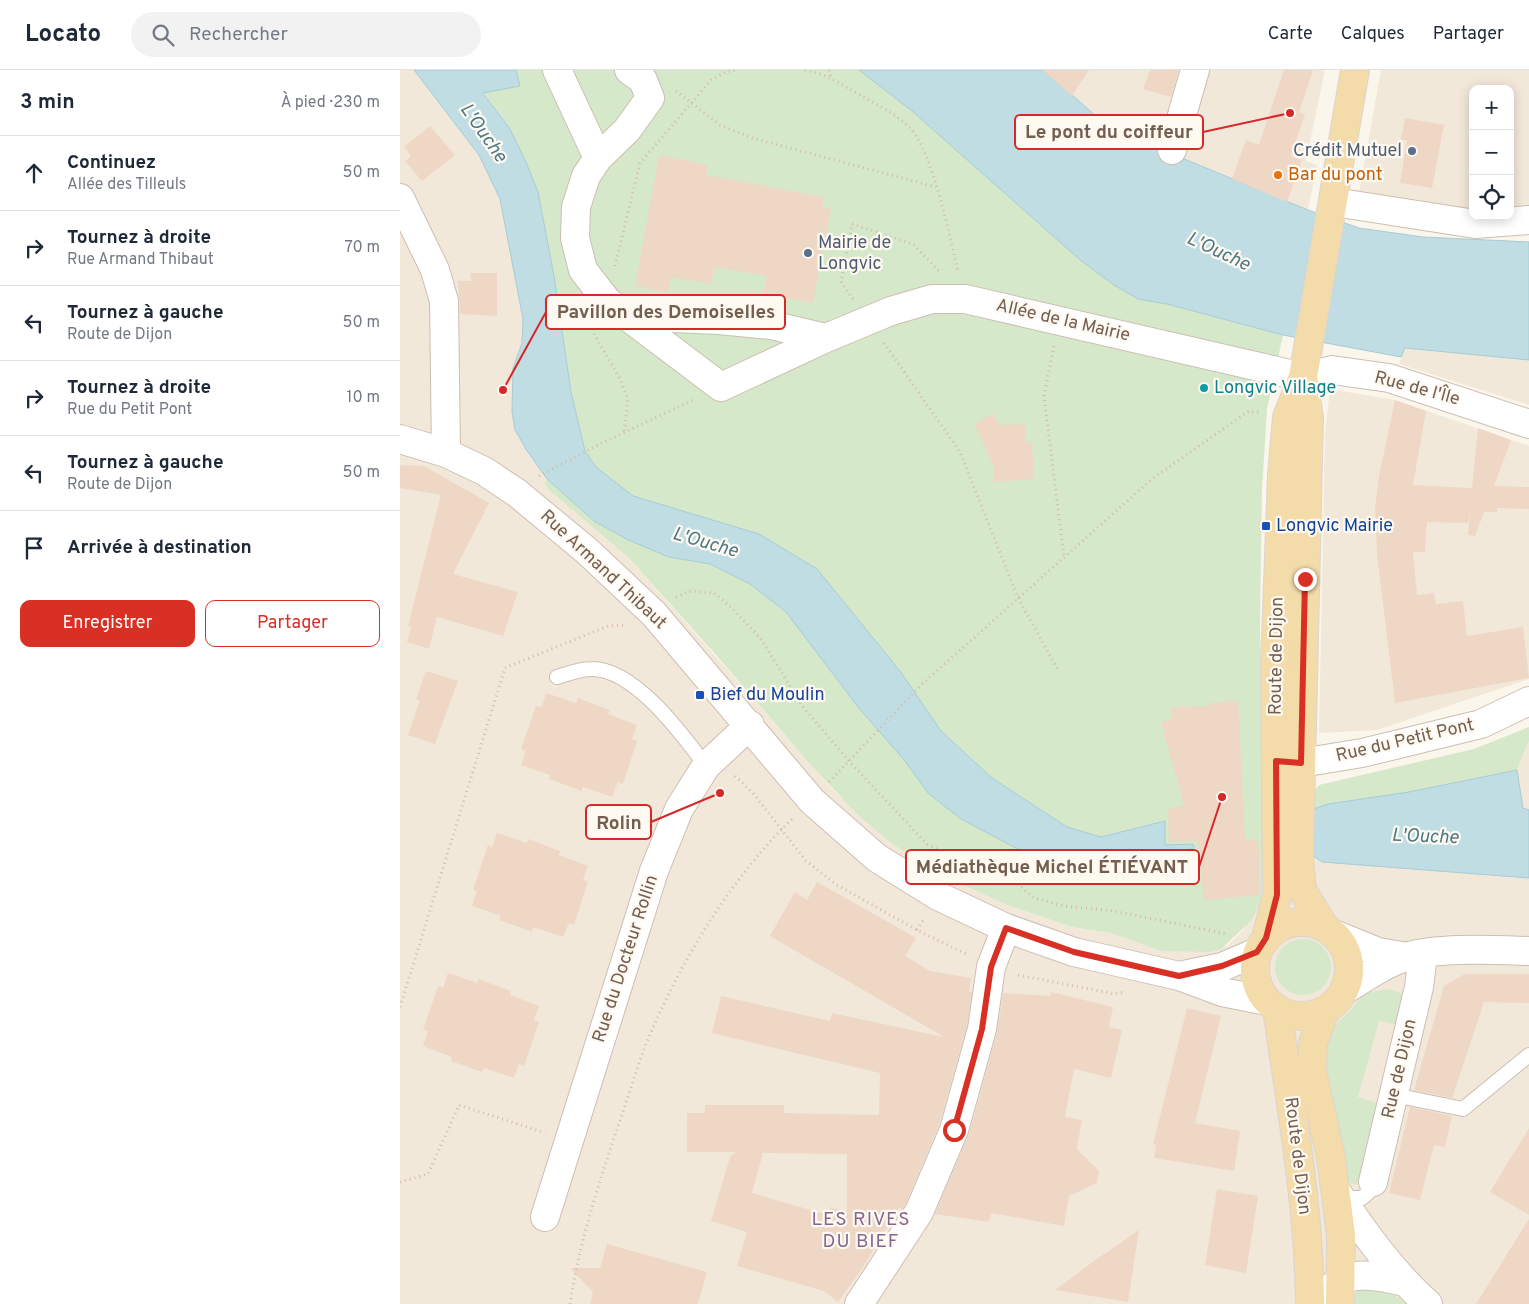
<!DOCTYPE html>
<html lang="fr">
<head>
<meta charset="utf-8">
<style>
  :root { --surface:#fff; --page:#f2f2f3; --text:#1f2937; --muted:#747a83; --line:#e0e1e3; --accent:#d93025 }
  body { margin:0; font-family:Overpass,sans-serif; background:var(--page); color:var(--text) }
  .controls { position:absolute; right:15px; top:15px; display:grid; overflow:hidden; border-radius:10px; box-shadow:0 2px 12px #0003 }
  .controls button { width:45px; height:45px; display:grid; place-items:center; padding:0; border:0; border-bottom:1px solid var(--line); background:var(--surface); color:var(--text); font:25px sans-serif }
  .stop { position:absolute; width:15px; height:15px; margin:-11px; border:4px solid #d93025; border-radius:50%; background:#fff }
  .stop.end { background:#d93025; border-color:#fff; box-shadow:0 1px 5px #0008 }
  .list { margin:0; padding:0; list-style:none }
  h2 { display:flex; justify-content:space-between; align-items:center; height:65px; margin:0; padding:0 20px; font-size:21px }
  h2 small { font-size:16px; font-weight:400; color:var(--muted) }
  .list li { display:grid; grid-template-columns:32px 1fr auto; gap:15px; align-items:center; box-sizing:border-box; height:75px; padding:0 20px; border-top:1px solid var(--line) }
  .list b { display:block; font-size:19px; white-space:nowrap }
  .list p { margin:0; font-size:16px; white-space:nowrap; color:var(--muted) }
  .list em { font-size:16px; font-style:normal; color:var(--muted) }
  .actions { display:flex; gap:10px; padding:15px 20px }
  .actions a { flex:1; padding:11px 0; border:1px solid var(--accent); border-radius:10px; text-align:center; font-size:18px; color:var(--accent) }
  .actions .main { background:var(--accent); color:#fff }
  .icon { flex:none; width:28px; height:28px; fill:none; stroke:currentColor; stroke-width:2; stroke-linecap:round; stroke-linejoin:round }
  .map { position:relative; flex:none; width:1129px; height:1234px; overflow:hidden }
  header { display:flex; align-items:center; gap:30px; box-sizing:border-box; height:70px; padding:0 25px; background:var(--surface); border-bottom:1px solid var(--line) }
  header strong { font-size:24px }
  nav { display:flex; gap:28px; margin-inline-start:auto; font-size:18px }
  .search { width:350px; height:45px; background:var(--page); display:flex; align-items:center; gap:12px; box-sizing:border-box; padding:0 18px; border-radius:28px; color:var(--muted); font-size:19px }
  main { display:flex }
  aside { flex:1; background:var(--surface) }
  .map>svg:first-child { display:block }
  .residential { fill:#f2e8da }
  .green { fill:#d5e8ca }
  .water { fill:#c0dde4; stroke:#a7cbd5 }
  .building { fill:#eed7c5; fill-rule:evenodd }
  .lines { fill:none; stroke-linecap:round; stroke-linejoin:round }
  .lane-casing { stroke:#cdbeb1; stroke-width:16 }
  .street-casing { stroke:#cdbeb1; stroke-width:30 }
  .secondary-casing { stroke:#cfbfaf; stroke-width:30 }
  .primary-casing { stroke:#dbd5d2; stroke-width:30 }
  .path { stroke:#d4bba7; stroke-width:3; stroke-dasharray:1 4; stroke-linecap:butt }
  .lane { stroke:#fff; stroke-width:14 }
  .street { stroke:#fff; stroke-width:28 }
  .secondary { stroke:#fff; stroke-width:28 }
  .primary { stroke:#f3dbaa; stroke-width:28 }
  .route { stroke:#d93025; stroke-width:6 }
  .service-dot { fill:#5c6f8a; stroke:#fef9f1; stroke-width:2 }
  .food-dot { fill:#e8710a; stroke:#fef9f1; stroke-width:2 }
  .culture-dot { fill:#0f9aa8; stroke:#fef9f1; stroke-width:2 }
  .transit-dot { fill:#1a4fb4; stroke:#fef9f1; stroke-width:2 }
  .labels { text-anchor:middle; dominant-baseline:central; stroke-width:4.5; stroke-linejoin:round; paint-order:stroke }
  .service-label { font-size:18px; fill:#4e5e75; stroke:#fef9f1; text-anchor:end }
  .food-label { font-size:18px; fill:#c56008; stroke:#fef9f1; text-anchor:start }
  .street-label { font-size:18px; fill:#745e50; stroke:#fef9f1 }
  .culture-label { font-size:18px; fill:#0d838f; stroke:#fef9f1; text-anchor:start }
  .transit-label { font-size:18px; fill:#164399; stroke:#fef9f1; text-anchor:start }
  .water-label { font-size:19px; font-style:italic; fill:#4b7985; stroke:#fef9f1 }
  .neighbourhood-label { font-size:19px; letter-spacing:1px; fill:#846790; stroke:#fef9f1 }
  .leader { fill:none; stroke:#d62828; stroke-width:2 }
  .callout-dot { fill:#d62828; stroke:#fef9f1; stroke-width:2 }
  .callout { fill:#fef9f1; stroke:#d62828; stroke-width:2 }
  .callout-label { font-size:19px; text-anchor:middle; font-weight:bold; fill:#745e50 }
</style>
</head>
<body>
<header>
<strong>Locato</strong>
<div class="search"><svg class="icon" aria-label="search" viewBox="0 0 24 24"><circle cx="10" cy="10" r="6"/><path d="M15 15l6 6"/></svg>Rechercher</div>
<nav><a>Carte</a><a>Calques</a><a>Partager</a></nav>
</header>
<main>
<aside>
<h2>3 min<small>À pied · 230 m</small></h2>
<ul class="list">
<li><svg class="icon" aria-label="ahead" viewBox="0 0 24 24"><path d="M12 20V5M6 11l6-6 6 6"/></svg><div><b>Continuez</b><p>Allée des Tilleuls</p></div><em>50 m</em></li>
<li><svg class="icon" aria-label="right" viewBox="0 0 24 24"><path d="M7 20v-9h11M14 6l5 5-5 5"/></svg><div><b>Tournez à droite</b><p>Rue Armand Thibaut</p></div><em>70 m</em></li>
<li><svg class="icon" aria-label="left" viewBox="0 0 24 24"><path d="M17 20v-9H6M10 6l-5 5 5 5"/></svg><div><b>Tournez à gauche</b><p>Route de Dijon</p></div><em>50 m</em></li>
<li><svg class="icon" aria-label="right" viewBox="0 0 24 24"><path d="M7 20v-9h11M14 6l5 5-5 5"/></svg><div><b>Tournez à droite</b><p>Rue du Petit Pont</p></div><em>10 m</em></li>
<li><svg class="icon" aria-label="left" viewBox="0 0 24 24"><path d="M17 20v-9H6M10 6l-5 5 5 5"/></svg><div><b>Tournez à gauche</b><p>Route de Dijon</p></div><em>50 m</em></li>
<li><svg class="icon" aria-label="arrive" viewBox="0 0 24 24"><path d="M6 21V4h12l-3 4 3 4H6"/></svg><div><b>Arrivée à destination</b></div></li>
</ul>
<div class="actions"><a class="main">Enregistrer</a><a>Partager</a></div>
</aside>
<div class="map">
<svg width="1129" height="1234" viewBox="0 0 1129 1234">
  <rect width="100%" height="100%" fill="#fbf6eb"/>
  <path class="residential" d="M0 0H14L34 24 79 85 100 129 123 249 122 273 113 298 112 342 115 360 127 382 147 409 144 414 229 488 435 722 491 773 537 803 607 835 672 857 711 863 761 881 827 876 843 860 860 836 909 783 922 792 1129 808V1234H0Z
    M644 0H785L762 78 697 47Z
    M808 0H925L906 91 917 95 908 140 777 86 781 69 791 71Z
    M981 0H1129V139L1110 142V19H1073V142L959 123Z
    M1005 278 1129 290V335L999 294Z
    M930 319 995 330 1129 376V609L977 660 919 663 925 363Z
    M1129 671V740L1123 738 1117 700Z"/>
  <path class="green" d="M116 0H459L512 41 679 189 715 215 738 229 767 234 883 265 867 339 862 419 860 550 864 826 852 850 821 879 810 882 761 881 711 863 672 857 607 835 537 803 491 773 456 743 410 694 316 585 229 488 148 419 144 414 147 409 194 451 226 469 269 487 309 494 350 514 386 542 458 637 505 691 612 774 654 798 793 774 765 775 764 751 701 767 667 757 592 708 541 661 500 601 417 499 274 440 233 426 196 397 185 381 171 322 154 206 138 122 126 92 110 59 83 22 119 16Z
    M1129 657V671L1117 700 1009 722 928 734 911 740 913 722 919 715 1074 679Z
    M875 897a28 28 0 1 1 56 0a28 28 0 1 1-56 0Z
    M988 919 1001 923 1003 931 999 955 979 951 958 1027 977 1033 957 1115 950 1113C929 1070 928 1021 922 974L929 960 950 941 965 923Z
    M976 1219H984L1009 1234H949L957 1221Z"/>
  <path class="water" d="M14 0H116L120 16 83 23 110 59 126 92 138 122 154 206 171 322 185 381 196 397 233 426 359 464 417 499 500 601 541 661 592 708 667 757 701 767 765 751V775L793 774 794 778 728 797 688 805 654 798 561 749 528 723 505 691 458 637 386 542 350 514 310 494 269 487 226 469 194 451 147 409 127 381 115 360 112 342 113 298 122 273 123 249 100 129 79 85Z
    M459 0H644L697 47 777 86 908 140 959 158 1023 167 1129 172V290L1005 278 1001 287 883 265 767 234 738 229 714 215 679 189 512 41Z
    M1117 700 1123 738 1129 740V808L922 792 909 783 911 740 928 734 1009 722Z"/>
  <path class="building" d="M643 0H689L672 26Z
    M750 0H779L771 27 743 19Z
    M884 0H913L899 42 905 44 891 86 902 90 887 132 832 109 846 70 859 75Z
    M1005 48 1044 55 1032 118 1000 113 1007 70H1001Z
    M30 56 55 85 22 111 5 91 11 86 4 77Z
    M259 85 308 95 306 105 424 127 422 137 431 139 413 233 363 224 367 206 314 197 311 214 271 207 268 222 235 216Z
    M70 203H97V246L60 244 58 211H71Z
    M995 330 1026 341 1013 415 1072 418 1078 358 1111 370 1094 416 1129 417V439L1097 438V442H1084L1075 466 1068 465 1070 442 1068 453 1027 452 1025 482H1013L1017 525 1034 523 1036 534 1063 531 1067 566 1123 557 1129 608 995 633 977 484 975 437 979 406Z
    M593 344 600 355 625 354 626 373 632 372 634 409 594 412 593 395 574 354Z
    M0 395 24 396 89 433 53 504 118 522 103 566 37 547 29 579 7 572 11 557 8 556 41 425 0 418Z
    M26 601 58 611 35 674 8 665 20 630 16 629Z
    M146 623 176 633 178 628 210 640 208 644 237 655 232 669 237 671 223 714 218 712 212 727 183 717 182 721 149 709 150 705 121 695 126 681 121 679 136 636 142 637Z
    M838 631 845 770 858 769 860 825 804 830 798 771 769 772 768 740 784 735 761 652 772 649 771 637 809 636V633Z
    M97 763 127 773 128 769 147 776 160 781 159 785 188 796 183 810 188 811 174 855 169 853 163 867 133 857 132 862 99 850 101 846 72 836 77 821 73 820 88 775 92 777Z
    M417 812 516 868 505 886 530 901 571 908 569 922H572L567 956 539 1055 505 1135 503 1139 499 1138 463 1197 438 1232 424 1221 337 1196 347 1162 311 1151 330 1087 336 1082H287V1043H305V1035H384V1043L479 1045 480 1003 312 963 321 926 430 951 432 943 544 967 370 866 395 822 407 830ZM363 1083 447 1084V1142L430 1137 428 1145 352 1123Z
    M48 903 77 913 79 909 89 913 111 921 110 925 139 936 134 950 139 952 124 996 119 994 114 1008 84 998 82 1002 51 991 52 987 23 976 28 961 23 960 38 916 43 918Z
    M1065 904H1129V933L1084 932 1052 1028 1014 1020 1044 916Z
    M651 922 713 937 709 957 722 960 711 1008 674 999 665 1047 682 1050 677 1079 699 1101 697 1113 669 1126 664 1156 591 1143 589 1152 535 1144 569 1064 597 963 603 923 650 926Z
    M787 938 821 946 795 1053 840 1061 834 1101 754 1088 756 1075 753 1074Z
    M1010 1037 1052 1046 1045 1077 1034 1075 1020 1130 989 1123Z
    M1129 1058V1145L1090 1122Z
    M817 1119 858 1126 846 1203 805 1195Z
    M1129 1149V1234H1076Z
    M739 1160 728 1232 655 1220 694 1191Z
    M207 1174 307 1202 298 1234H190L193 1222 170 1198H200Z"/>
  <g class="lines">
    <g class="lane-casing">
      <path id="lane" d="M157 607C167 604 180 599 191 599 234 598 282 664 306 696
        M994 1025 1063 1039 1129 985
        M942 1124 948 1128H962L971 1120 973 1112"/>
    </g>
    <g class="street-casing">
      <path id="street" d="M157 0 198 88
        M229 0 243 10 250 28 227 60 198 88 186 106 176 137 175 168 183 200 207 231 321 317 426 268 491 241 532 229H565L903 307 932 300 989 308 1129 354
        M772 80 795 0
        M0 128 35 200 44 231 46 383
        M934 132 1075 154 1129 150
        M228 246 319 250 371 255 426 268
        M0 369 46 383 84 401 117 423 187 481 254 544 412 731 477 788 538 826 606 858 674 882 779 906 822 922 867 931
        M878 691 901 693 962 683 1081 654 1129 631
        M936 865 978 882 1007 887
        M779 906 822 897 857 882
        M945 920C964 908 984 894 1006 887 1037 877 1095 880 1129 881
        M973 1112 1019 917 1023 885
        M145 1147 254 801 279 739 306 696 350 655
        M459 1234 519 1142 554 1060 582 959 591 897 606 858"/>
    </g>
    <g class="secondary-casing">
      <path id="secondary" d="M936 1121C964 1162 991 1201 1028 1234
        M918 1234C940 1198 967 1203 1004 1212"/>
    </g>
    <g class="primary-casing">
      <path id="primary" d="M903 307 909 348 899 788 902 820 924 856
        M855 899a47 47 0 1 1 94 0a47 47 0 1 1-94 0Z
        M866 868 877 825 875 595 882 405 887 347 903 307 955 0
        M877 939C891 1037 909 1135 910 1234
        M925 940 913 973 912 1000 931 1088 941 1165 940 1234"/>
    </g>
    <path class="path" d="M405 0C425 3 442 15 460 25 477 35 497 44 511 59 533 84 550 167 558 202
      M429 0 431 8
      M276 21 320 55 352 68 536 117
      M215 196 240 93 311 10 326 2 338 0
      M453 229 441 212 452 154 513 174 539 201
      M193 254V262L220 309 228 330 224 363
      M484 273 560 382 618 528 658 600
      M654 276 644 326 664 487
      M139 406 202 373 293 330
      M276 527 289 521 314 523 331 537 361 569 403 637 448 690 527 774 557 789 603 802 634 828 664 836 714 841 827 864
      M335 706 353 723 406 791 437 815 517 860 568 885
      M429 712 521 615 752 409 849 341 862 343
      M550 802 557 789
      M517 860 524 849
      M618 905 715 924 724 922
      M0 937 105 598 208 556 226 555
      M0 1112 28 1104 59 1035 145 1063
      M170 1234C179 1175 197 1119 216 1062 227 1031 236 999 248 969 282 889 331 808 393 748"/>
    <use href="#lane" class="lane"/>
    <use href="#street" class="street"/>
    <use href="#secondary" class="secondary"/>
    <use href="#primary" class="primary"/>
  </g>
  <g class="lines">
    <path class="route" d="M554 1060 582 959 591 897 606 858 674 882 779 906 822 896 857 882 866 868 877 825 876 691 901 693 905 509"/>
  </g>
  <g class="service-dot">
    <circle cx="1012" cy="81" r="5"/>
    <circle cx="408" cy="183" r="5"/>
  </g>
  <circle class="food-dot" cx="878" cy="105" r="5"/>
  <circle class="culture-dot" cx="804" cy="318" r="5"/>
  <g class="transit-dot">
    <rect x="861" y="451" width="10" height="10" rx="2.5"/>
    <rect x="295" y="620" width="10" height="10" rx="2.5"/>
  </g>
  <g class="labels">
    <g class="service-label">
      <text x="1002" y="81">Crédit Mutuel</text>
      <text x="418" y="173" text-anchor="start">Mairie de<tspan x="418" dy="21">Longvic</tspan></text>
    </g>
    <g class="food-label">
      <text x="888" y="105">Bar du pont</text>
    </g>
    <g class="street-label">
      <text transform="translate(663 251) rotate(13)">Allée de la Mairie</text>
      <text transform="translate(1017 319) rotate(15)">Rue de l'Île</text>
      <text transform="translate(203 500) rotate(43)">Rue Armand Thibaut</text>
      <text transform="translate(877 586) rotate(-89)">Route de Dijon</text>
      <text transform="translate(1005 671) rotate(-13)">Rue du Petit Pont</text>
      <text transform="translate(226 889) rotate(-72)">Rue du Docteur Rollin</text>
      <text transform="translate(1000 999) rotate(-77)">Rue de Dijon</text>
      <text transform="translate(897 1086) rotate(83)">Route de Dijon</text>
    </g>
    <g class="culture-label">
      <text x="814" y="318">Longvic Village</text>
    </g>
    <g class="transit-label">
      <text x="876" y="456">Longvic Mairie</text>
      <text x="310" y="625">Bief du Moulin</text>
    </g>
    <g class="water-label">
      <text transform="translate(83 63) rotate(55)">L'Ouche</text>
      <text transform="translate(818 182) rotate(25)">L'Ouche</text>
      <text transform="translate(305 473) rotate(16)">L'Ouche</text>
      <text transform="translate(1025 767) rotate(2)">L'Ouche</text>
    </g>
    <g class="neighbourhood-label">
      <text x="461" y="1150">LES RIVES<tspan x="461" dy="22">DU BIEF</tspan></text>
    </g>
  </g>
  <path class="leader" d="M890 43L803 62M103 320L146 242M320 723L251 752M822 727L799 797"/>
  <g class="callout-dot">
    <circle cx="890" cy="43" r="5"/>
    <circle cx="103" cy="320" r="5"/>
    <circle cx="320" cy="723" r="5"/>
    <circle cx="822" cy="727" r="5"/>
  </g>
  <g class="callout">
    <rect x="615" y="45" width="188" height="34" rx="5"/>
    <rect x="146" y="225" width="239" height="34" rx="5"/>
    <rect x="186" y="735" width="65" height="34" rx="5"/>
    <rect x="506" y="780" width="293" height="34" rx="5"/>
  </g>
  <g class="callout-label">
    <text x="709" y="68">Le pont du coiffeur</text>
    <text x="266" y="248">Pavillon des Demoiselles</text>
    <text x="219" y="759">Rolin</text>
    <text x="652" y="803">Médiathèque Michel ÉTIÉVANT</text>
  </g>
</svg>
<div class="controls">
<button>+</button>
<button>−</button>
<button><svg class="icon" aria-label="locate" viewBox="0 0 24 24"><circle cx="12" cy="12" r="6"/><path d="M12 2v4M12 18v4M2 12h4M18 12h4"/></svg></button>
</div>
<div class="stop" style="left:554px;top:1060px"></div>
<div class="stop end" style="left:905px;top:509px"></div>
</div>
</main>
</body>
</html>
